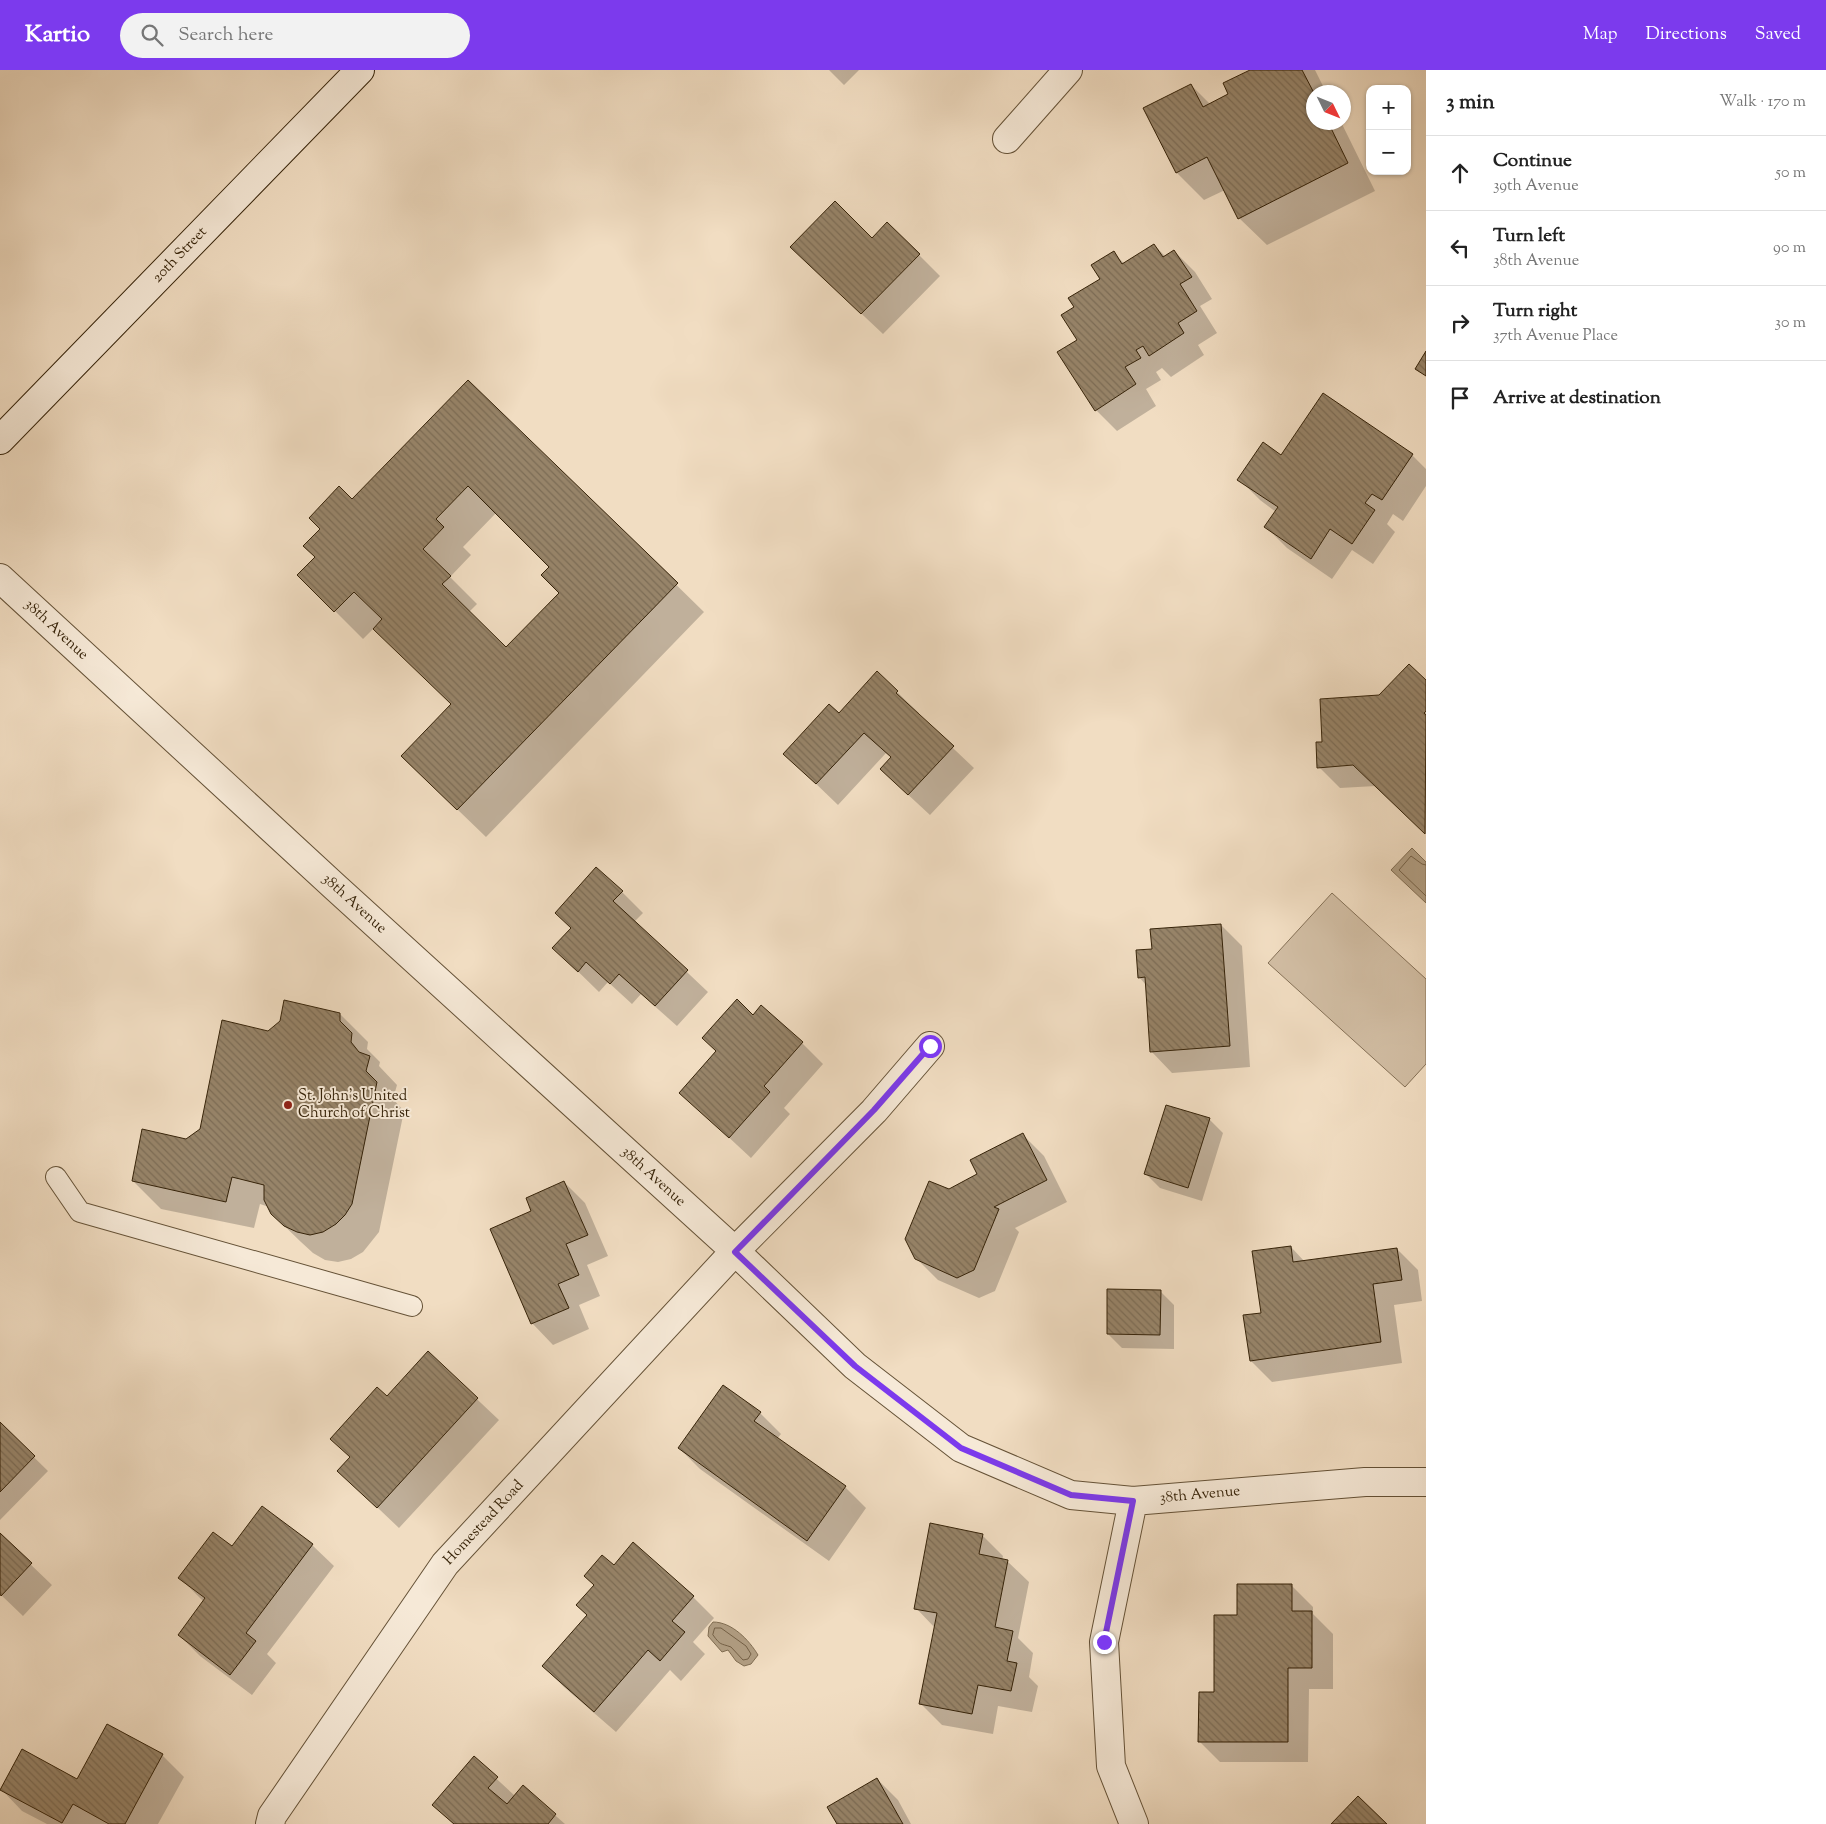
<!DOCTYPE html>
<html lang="en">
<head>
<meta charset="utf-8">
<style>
  :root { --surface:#fff; --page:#f2f2f2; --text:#222; --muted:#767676; --line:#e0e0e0; --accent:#7c3aed }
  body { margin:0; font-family:"Sorts Mill Goudy",serif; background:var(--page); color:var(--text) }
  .controls { position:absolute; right:15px; top:15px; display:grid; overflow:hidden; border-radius:10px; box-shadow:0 1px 4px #0004 }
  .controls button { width:45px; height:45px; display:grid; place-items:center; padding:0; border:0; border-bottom:1px solid var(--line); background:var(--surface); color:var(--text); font:25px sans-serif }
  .compass { position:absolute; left:1306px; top:15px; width:45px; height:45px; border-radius:50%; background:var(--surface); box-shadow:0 1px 4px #0004; rotate:133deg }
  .stop { position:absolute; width:15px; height:15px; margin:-11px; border:4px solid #7c3aed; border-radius:50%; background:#fff }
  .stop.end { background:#7c3aed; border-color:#fff; box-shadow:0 1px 5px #0008 }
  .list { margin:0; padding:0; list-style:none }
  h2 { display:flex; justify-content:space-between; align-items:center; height:65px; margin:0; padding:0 20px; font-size:21px }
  h2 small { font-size:16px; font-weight:400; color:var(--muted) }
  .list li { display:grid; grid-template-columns:32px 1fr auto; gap:15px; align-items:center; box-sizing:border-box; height:75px; padding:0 20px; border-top:1px solid var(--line) }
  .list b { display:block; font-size:19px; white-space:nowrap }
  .list p { margin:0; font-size:16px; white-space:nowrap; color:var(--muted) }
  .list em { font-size:16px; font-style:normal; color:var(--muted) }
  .icon { flex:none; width:28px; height:28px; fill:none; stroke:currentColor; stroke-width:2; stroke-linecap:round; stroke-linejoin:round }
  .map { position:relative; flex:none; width:1426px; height:1754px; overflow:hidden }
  header { display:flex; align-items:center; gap:30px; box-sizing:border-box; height:70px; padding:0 25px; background:var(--accent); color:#fff }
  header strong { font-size:24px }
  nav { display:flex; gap:28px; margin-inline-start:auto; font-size:18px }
  .search { width:350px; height:45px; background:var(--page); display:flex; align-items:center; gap:12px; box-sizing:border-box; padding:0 18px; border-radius:28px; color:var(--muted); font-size:19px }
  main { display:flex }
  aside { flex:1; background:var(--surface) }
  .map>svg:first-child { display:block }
  .pitch { fill:#d1bda3; stroke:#847056 }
  .water { fill:#b19e83; stroke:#806d52 }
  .shadow { fill:#0003; fill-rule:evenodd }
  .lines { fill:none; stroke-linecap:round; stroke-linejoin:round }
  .shore { stroke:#746046; stroke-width:1 }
  .building { fill:url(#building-back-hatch); stroke:#362309; fill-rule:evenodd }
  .service-casing { stroke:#655237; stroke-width:22 }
  .minor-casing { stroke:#655237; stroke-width:30 }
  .secondary-casing { stroke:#362309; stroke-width:30 }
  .service { stroke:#f6e9d7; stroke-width:20 }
  .minor { stroke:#f6e9d7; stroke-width:28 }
  .secondary { stroke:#f6e9d7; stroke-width:28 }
  .route { stroke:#7c3aed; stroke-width:6 }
  .poi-dot { fill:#8f2418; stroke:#f6e9d7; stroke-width:2 }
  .labels { text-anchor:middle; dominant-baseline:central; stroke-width:4; stroke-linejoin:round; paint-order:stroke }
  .street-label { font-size:15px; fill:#362309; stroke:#f6e9d7 }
  .poi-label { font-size:15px; fill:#362309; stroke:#f6e9d7; text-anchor:start }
</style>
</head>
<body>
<header>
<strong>Kartio</strong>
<div class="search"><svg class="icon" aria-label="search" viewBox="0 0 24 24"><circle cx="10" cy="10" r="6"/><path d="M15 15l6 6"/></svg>Search here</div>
<nav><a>Map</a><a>Directions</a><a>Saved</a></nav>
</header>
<main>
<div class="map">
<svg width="1426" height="1754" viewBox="0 0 1426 1754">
  <defs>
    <pattern id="building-back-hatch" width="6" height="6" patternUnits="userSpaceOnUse" patternTransform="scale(1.25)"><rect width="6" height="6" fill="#978469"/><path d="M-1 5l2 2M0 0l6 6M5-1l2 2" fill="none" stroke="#7c6c55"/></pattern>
  </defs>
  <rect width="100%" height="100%" fill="#f1ddc2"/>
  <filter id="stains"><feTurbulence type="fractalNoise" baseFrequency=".004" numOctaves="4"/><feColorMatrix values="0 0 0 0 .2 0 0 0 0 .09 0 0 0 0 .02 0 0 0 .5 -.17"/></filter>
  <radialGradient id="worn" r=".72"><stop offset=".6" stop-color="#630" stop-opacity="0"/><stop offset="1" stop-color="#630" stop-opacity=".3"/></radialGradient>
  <path class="pitch" d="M1332 823 1426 909V994L1405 1017 1268 893Z"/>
  <path class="water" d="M1412 778 1426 792V833L1391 800Z
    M713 1552C732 1552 749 1570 758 1585L751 1594 744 1596 736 1591 728 1580 722 1582 708 1566 709 1557Z"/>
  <path class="shadow" d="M829 0H859L844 15Z
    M1252 0H1315L1326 22H1314V52H1341L1375 121 1267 175 1239 148 1225 120 1204 130 1177 103 1191 15 1210 34 1230 24Z
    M873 169 919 185 940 206 883 264 813 198Z
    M1154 175 1166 187 1174 181 1195 202 1212 229 1200 236 1217 263 1198 275 1204 285 1171 307 1162 298 1156 302 1161 310 1146 319 1156 336 1117 361 1096 340 1078 270 1076 237 1101 209 1113 183 1125 194Z
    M468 311 704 542 486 767 430 713 452 635 374 558 363 569 299 505 316 487 352 431ZM496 443 551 497 561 523 506 579 469 542 477 534 450 507 471 485 463 477Z
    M1412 385 1426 399V416L1403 451 1393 444 1387 454 1395 462 1373 494 1352 480 1332 509 1287 478 1266 457 1276 442 1260 430 1239 409Z
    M877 603 919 643 917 644 974 698 930 745 903 720 892 688 886 683 838 735 785 684 839 645Z
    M1426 612V764L1376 716 1340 718 1319 697 1324 673 1379 626Z
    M622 822 643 843 634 852 708 922 677 956 641 924 632 934 608 912 599 922 554 878Z
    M1221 855 1242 876 1250 997 1172 1003 1151 981 1146 915 1139 907 1153 880Z
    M340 944 368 972 367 979 380 992 379 996 397 1015 393 1029 404 1041 379 1162 363 1182 351 1189 338 1192 325 1190 313 1183 301 1172 272 1144 269 1137 260 1134 254 1158 161 1139 133 1111 201 1060 268 962Z
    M754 946 802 973 823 994 784 1038 790 1044 751 1088 681 1023Z
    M1209 1049 1223 1063 1202 1131 1160 1118 1146 1104Z
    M1023 1065 1044 1086 1067 1132 1015 1158 1019 1162 995 1221 979 1228 938 1210 916 1188 949 1121 979 1105Z
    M564 1112 585 1133 608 1186 587 1195 600 1226 579 1235 589 1259 553 1275 532 1253 533 1141Z
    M1291 1177 1305 1192 1397 1179 1418 1200 1422 1231 1394 1235 1402 1293 1272 1312 1251 1291 1245 1246 1262 1244Z
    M1160 1221 1174 1235V1279L1122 1278 1108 1264Z
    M428 1283 499 1350 399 1458 339 1401 351 1388 387 1328Z
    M760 1343 781 1364 777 1369 845 1417 866 1438 829 1491 700 1399 679 1378Z
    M0 1354 48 1401 0 1450Z
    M262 1438 312 1475 334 1496 267 1584 276 1593 252 1625 200 1586 179 1565 204 1532 180 1508 232 1478Z
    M0 1465 52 1515 23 1546 0 1524Z
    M982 1465 1003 1486 1002 1490 1007 1491 1029 1512 1018 1568 1033 1583 1029 1607 1038 1616 1032 1642 998 1636 993 1664 942 1655 921 1634 935 1558 916 1538Z
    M614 1496 693 1527 714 1548 693 1572 705 1584 681 1611 670 1600 616 1662 564 1617 543 1596 588 1546 595 1516Z
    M1292 1516 1313 1537V1544L1333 1564V1619H1309L1308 1692H1220L1199 1671 1238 1546Z
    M108 1656 162 1685 184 1707 158 1754H47L22 1741 1 1719 78 1711Z
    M474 1688 515 1726 523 1717 565 1754H453L434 1735Z
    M877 1709 898 1730 911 1754H838Z"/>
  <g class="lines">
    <path class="shore" d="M1426 795 1422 794 1411 786 1399 800 1426 826
      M715 1558H721L746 1576 751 1584 748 1589 743 1590 731 1577C720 1573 721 1576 713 1565Z"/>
  </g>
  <path class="building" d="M1250 0H1302L1314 23V52H1328L1348 93 1238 149 1207 87 1176 103 1143 38 1191 14 1203 37 1228 24 1223 13Z
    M835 131 872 168 887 152 920 184 861 244 790 177Z
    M1154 174 1163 187 1174 180 1192 207 1180 214 1197 241 1178 253 1184 263 1149 286 1143 276 1136 280 1141 288 1125 297 1136 314 1095 341 1057 282 1077 270 1061 245 1074 237 1068 228 1100 209 1091 195 1114 181 1122 194Z
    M1426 281V306L1415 299Z
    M468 310 678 513 457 740 401 686 451 634 373 559 382 549 354 522 334 542 297 505 315 487 303 476 320 459 309 448 339 416 352 429ZM468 416 549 497 541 505 559 523 506 577 442 514 451 506 423 479 444 457 436 449Z
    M1323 323 1413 384 1382 430 1372 424 1365 433 1375 440 1352 474 1330 459 1311 489 1264 457 1278 437 1237 410 1263 372 1281 385Z
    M1409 594 1426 610V641L1424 643 1426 645 1425 764 1353 695 1317 698 1316 672H1322L1320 629 1379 625Z
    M877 601 898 621 896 623 954 676 908 725 880 699 891 687 864 663 816 714 783 684 829 634 839 643Z
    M596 797 623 821 613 831 688 900 655 936 619 904 610 914 586 892 578 902 552 878 571 858 555 843Z
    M1221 854 1230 976 1150 982 1145 907 1138 908 1136 880 1152 879 1150 859Z
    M737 929 753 945 761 935 803 972 764 1016 770 1022 729 1068 679 1023 716 981 702 968Z
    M284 930 340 943V951L352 963 351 972 359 982 370 986 366 1001 377 1012 352 1134 345 1145 336 1154 323 1162 310 1165 297 1162 284 1156 271 1144 264 1130V1115L232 1107 226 1132 132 1111 142 1059 186 1069 200 1059 222 950 268 961 280 951Z
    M1166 1035 1210 1048 1188 1118 1144 1104Z
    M1023 1063 1047 1110 994 1137 999 1139 974 1200 957 1208 915 1189 905 1169 929 1111 949 1119 977 1104 970 1090Z
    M564 1111 588 1165 566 1174 579 1205 558 1214 569 1238 531 1254 490 1159 531 1141 526 1128Z
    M1291 1176 1293 1192 1397 1178 1402 1210 1373 1214 1381 1272 1250 1291 1243 1245 1261 1243 1252 1181Z
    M1107 1219 1161 1220 1160 1265 1107 1264Z
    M428 1281 478 1328 377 1438 337 1401 350 1387 330 1369 377 1317 387 1326Z
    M723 1315 761 1342 754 1351 846 1416 807 1471 678 1378Z
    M0 1352 35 1386 0 1422Z
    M262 1436 313 1474 246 1563 256 1571 230 1605 178 1565 205 1528 178 1508 213 1462 232 1476Z
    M930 1453 983 1464 979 1484 1008 1490 995 1557 1013 1561 1007 1591 1017 1593 1011 1621 978 1615 972 1644 919 1634 937 1543 914 1539Z
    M0 1463 32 1493 1 1526 0 1524Z
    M633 1472 694 1526 672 1551 685 1562 660 1591 648 1580 594 1642 542 1596 587 1545 576 1535 594 1515 584 1506 602 1485 614 1495Z
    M1237 1514H1292V1541H1312V1598H1288V1672H1198L1199 1622H1214V1545H1237Z
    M107 1654 163 1684 125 1754H109L73 1734 62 1753 0 1720 22 1679 77 1709Z
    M474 1686 498 1707 488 1718 507 1734 523 1715 556 1744 548 1754H454L432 1735Z
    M877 1708 903 1754H837L827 1737Z
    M1358 1726 1387 1754H1331Z"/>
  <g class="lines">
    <g class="service-casing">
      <path id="service" d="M56 1107 80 1142 412 1236"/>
    </g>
    <g class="minor-casing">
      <path id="minor" d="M1007 69 1068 0
        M0 508 334 816 735 1181 855 1296 961 1378 1071 1425 1133 1431 1365 1412H1426
        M1133 1431 1104 1572 1111 1696 1134 1754
        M270 1754 272 1746 445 1494 735 1181 874 1041 930 976"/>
    </g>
    <g class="secondary-casing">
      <path id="secondary" d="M0 370 360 0"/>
    </g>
    <use href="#service" class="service"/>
    <use href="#minor" class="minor"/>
    <use href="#secondary" class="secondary"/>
  </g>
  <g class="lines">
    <path class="route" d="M930 976 874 1040 735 1182 855 1296 961 1378 1071 1425 1133 1431 1104 1572"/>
  </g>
  <circle class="poi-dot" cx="288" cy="1035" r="5"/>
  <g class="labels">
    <g class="street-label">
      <text transform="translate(180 185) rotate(-46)">20th Street</text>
      <text transform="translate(56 560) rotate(43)">38th Avenue</text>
      <text transform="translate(354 834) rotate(42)">38th Avenue</text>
      <text transform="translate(653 1107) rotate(42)">38th Avenue</text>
      <text transform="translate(1200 1425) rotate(-5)">38th Avenue</text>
      <text transform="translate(484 1453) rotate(-47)">Homestead Road</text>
    </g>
    <g class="poi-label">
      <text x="298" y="1026">St. John's United<tspan x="298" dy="17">Church of Christ</tspan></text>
    </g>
  </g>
  <rect width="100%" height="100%" filter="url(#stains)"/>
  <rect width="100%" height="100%" fill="url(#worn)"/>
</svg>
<div class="controls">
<button>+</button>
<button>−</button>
</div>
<svg class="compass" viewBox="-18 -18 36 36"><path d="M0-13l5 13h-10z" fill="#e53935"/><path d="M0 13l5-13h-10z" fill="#767676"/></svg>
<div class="stop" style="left:930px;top:976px"></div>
<div class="stop end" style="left:1104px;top:1572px"></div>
</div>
<aside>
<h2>3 min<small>Walk · 170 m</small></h2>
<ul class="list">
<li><svg class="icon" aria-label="ahead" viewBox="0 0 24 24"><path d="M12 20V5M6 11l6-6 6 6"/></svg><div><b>Continue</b><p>39th Avenue</p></div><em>50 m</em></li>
<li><svg class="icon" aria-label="left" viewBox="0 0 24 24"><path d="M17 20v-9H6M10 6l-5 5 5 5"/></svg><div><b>Turn left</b><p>38th Avenue</p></div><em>90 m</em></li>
<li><svg class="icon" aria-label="right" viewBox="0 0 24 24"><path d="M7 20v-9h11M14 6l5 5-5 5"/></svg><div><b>Turn right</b><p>37th Avenue Place</p></div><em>30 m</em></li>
<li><svg class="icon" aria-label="arrive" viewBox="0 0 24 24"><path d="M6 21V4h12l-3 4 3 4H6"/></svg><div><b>Arrive at destination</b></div></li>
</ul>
</aside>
</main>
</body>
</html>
